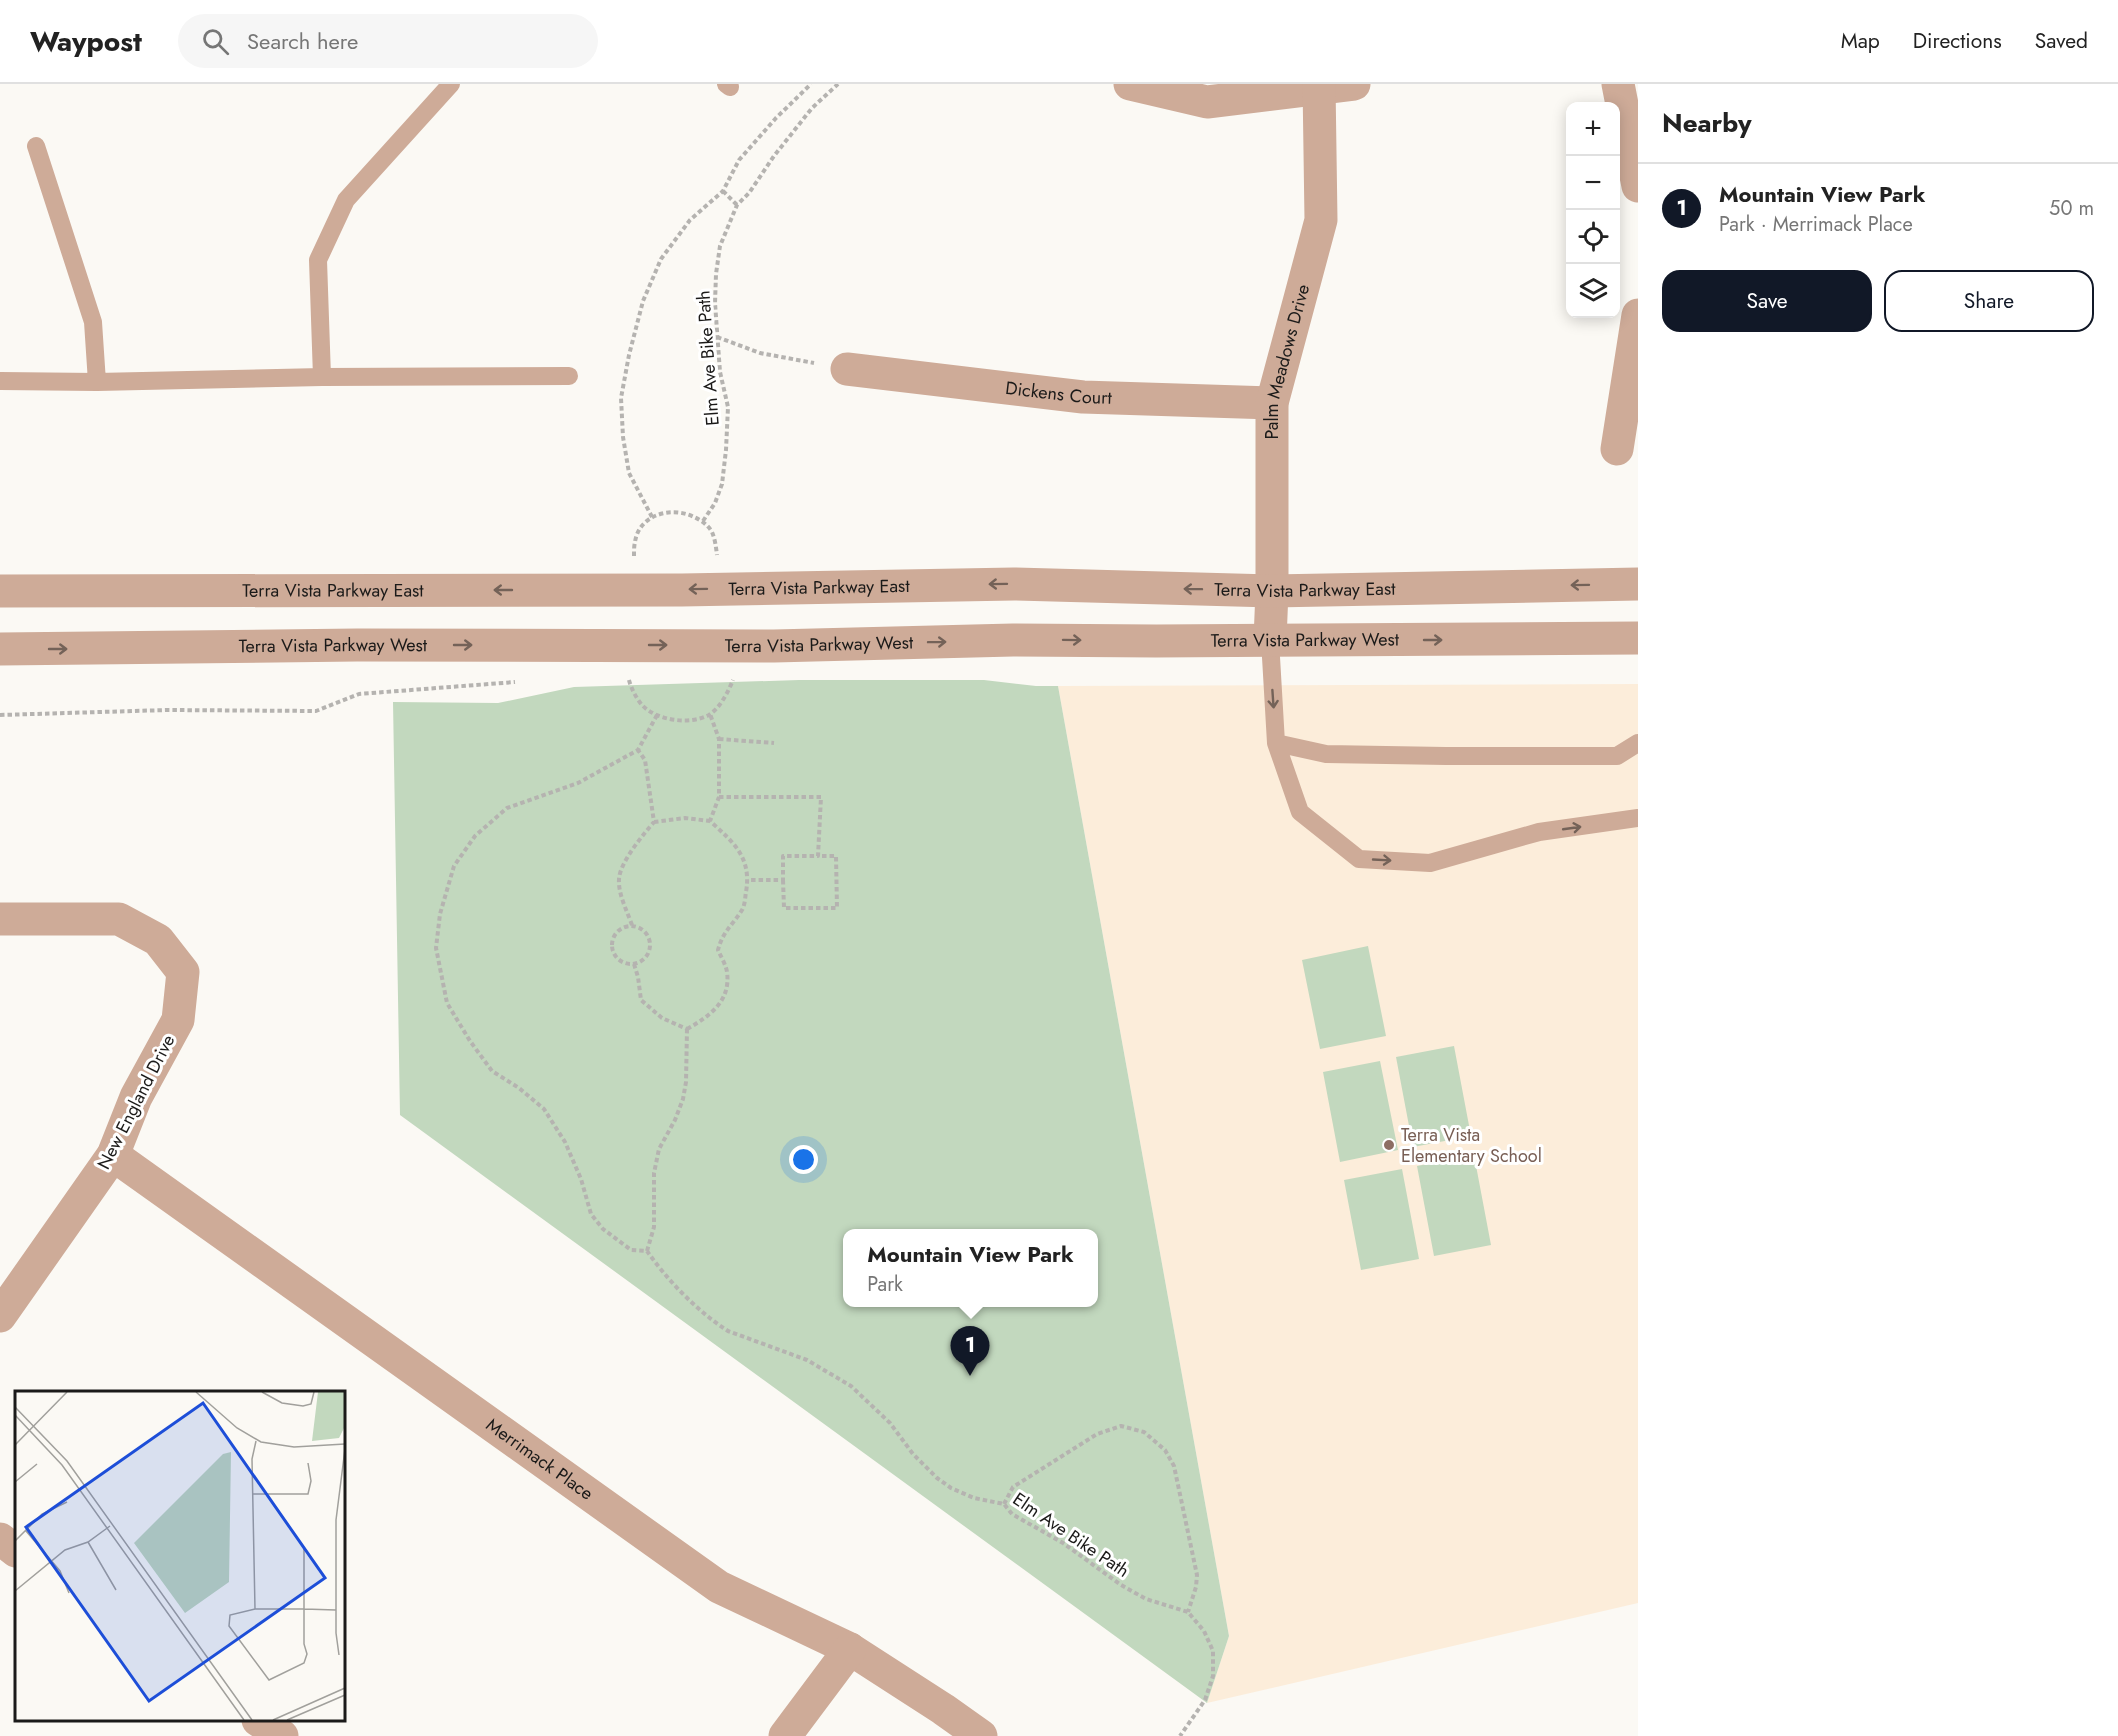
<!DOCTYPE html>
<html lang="en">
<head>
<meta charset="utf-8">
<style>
  :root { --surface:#fff; --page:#f6f6f6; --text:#222; --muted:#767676; --line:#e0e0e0; --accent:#111827 }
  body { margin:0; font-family:Jost,sans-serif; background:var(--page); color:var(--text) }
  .controls { position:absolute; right:18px; top:18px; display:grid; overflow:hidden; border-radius:12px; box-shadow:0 3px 15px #0003 }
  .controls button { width:54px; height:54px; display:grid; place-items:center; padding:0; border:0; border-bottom:2px solid var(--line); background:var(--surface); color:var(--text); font:30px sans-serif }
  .you { position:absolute; left:804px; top:1076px; width:21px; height:21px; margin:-15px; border:4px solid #fff; border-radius:50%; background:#1a73e8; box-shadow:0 0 0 9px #1a73e833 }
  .badge { display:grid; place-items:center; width:39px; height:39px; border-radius:50%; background:var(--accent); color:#fff; font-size:20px; font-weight:700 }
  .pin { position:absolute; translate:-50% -50px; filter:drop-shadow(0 2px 3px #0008) }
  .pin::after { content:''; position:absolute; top:32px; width:21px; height:18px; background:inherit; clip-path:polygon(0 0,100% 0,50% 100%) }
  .popup { position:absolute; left:843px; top:1145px; width:255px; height:78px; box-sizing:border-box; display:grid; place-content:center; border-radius:12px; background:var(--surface); filter:drop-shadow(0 2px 4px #0005); font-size:20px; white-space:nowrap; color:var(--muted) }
  .popup b { font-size:22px; color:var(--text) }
  .popup::after { content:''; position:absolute; left:50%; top:100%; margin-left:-12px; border:12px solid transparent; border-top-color:var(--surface) }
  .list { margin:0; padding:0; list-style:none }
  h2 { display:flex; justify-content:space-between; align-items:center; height:78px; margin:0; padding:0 24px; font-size:26px }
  h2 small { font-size:20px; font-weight:400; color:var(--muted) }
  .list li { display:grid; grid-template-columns:39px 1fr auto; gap:18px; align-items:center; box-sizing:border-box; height:90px; padding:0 24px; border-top:2px solid var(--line) }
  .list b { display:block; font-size:22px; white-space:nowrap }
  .list p { margin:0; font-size:20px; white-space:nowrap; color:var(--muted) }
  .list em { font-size:20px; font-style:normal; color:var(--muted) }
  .actions { display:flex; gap:12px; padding:18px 24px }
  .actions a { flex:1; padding:14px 0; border:2px solid var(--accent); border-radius:18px; text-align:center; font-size:21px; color:var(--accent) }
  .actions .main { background:var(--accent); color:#fff }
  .icon { flex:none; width:33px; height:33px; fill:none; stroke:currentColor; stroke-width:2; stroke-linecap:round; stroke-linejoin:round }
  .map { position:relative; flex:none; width:1638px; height:1652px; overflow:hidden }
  header { display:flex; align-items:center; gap:36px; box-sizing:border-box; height:84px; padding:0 30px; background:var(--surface); border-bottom:2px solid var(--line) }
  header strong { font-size:28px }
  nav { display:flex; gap:33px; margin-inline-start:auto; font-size:21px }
  .search { width:420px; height:54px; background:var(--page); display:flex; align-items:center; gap:15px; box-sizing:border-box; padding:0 21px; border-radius:33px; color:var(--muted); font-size:22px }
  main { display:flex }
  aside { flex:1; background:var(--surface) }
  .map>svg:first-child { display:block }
  .education { fill:#fcedda }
  .green { fill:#c2d8be; fill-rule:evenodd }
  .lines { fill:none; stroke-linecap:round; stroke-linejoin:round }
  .path { stroke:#b5b3b0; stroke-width:4; stroke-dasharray:4.5 3; stroke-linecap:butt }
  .service { stroke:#ceab98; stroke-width:18 }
  .minor { stroke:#ceab98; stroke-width:33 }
  .tertiary { stroke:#ceab98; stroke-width:33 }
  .oneway { stroke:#746258 }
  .education-dot { fill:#8d6e63; stroke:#fff; stroke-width:2 }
  .labels { text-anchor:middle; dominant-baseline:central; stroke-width:6; stroke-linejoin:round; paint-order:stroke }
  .street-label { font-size:18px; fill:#1b1a19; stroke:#fff }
  .education-label { font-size:18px; fill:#785e54; stroke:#fff; text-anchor:start }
  .inset-road { fill:none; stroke:#a1a09c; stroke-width:1.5 }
  .view { fill:#1d4ed8; fill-opacity:0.15; stroke:#1d4ed8; stroke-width:3 }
  .inset-edge { fill:none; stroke:#1b1a19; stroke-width:3 }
</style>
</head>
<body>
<header>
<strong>Waypost</strong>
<div class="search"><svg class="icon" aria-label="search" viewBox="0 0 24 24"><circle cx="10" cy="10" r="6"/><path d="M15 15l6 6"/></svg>Search here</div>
<nav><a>Map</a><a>Directions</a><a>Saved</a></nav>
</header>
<main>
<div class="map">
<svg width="1638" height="1652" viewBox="0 0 1638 1652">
  <rect width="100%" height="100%" fill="#fbf9f4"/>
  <path class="education" d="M1638 600V1519L1207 1619 1229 1552 1058 602Z"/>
  <path class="green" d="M799 596H984L1036 602H1058L1229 1552 1207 1619 400 1031 393 618 498 619 574 603ZM847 1150H1093V1218H847Z
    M1368 862 1386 952 1320 965 1302 876Z
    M1454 962 1471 1052 1413 1063 1396 973Z
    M1380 977 1398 1066 1340 1078 1323 988Z
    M1474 1071 1491 1161 1434 1172 1417 1082Z
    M1402 1085 1419 1175 1361 1186 1344 1096Z"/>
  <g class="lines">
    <path class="path" d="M723 107 737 121
      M717 253 760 269 814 279
      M652 433 629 389 623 353 621 314 629 271 643 217 661 175 690 136 723 107 739 76 776 34 811 0
      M703 437 715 419 722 400 726 366 728 323 720 288 715 219 716 190 720 162 737 121 749 109 774 72 812 24 838 0
      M634 472C634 467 634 462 635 458 639 430 672 422 694 433 701 436 708 441 712 448 715 455 716 463 717 471
      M629 596C631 604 636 614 642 621 657 637 690 641 709 631 720 624 728 608 733 596
      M0 631 167 626 316 627 359 610 515 598
      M657 631 638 666 578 699 507 724 475 752 454 782 440 830 436 864 447 919 470 957 492 987 519 1004 544 1025 565 1058 581 1095 591 1130 603 1145 631 1166 647 1167C668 1197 697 1227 728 1247L807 1276 851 1302 890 1339 913 1370 937 1394 951 1404 974 1414 1004 1420 1012 1430 1063 1459 1121 1501 1146 1515 1188 1528 1204 1547 1213 1567V1592L1205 1616 1180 1652
      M719 655 774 659
      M719 713H821L818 772H783V796H748
      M654 738 685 734 710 737
      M783 796 784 824H837L836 772H818
      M632 841C627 827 618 810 619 795 620 778 643 751 654 738L645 676 638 666
      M612 861a19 19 0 1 1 38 0a19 19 0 1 1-38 0Z
      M634 880 638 893 641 916 662 934 687 945
      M687 945C710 932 731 917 727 888 726 881 721 873 718 866 723 847 732 842 742 826 745 821 745 814 746 808 752 773 733 758 710 737L719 713V655L710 630
      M647 1167 654 1143V1089L659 1065 675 1036 683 1015 686 998 687 945
      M1004 1420 1013 1403 1097 1350 1121 1342 1144 1348 1165 1366 1174 1382 1197 1491 1196 1503 1188 1528"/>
    <path class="service" d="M726 0 730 3
      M36 62 93 238 97 298
      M322 293 569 292
      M0 297 97 298 322 293 318 176 346 116 451 0
      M1270 556 1276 659 1300 728 1359 775 1430 779 1539 748 1638 734
      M1276 659 1326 670 1446 672H1617L1638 659"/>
    <g class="minor">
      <path d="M1130 0 1207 18 1354 0"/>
      <path d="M1618 0 1638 102"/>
      <path id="s1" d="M847 285 1083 313 1272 319"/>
      <path d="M1617 365 1638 231"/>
      <path id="s2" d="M1270 556 1272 507V319L1321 136 1319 0"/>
      <path d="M0 835H119L158 856 183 888 178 936 136 1013 113 1071 0 1232"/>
      <path id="s3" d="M113 1071 719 1503 850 1565 943 1625 981 1652"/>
      <path d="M0 1455 16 1467"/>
      <path d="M258 1636 282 1652"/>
      <path d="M785 1652 850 1565"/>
    </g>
    <g class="tertiary">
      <path id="s4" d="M0 507 682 506 1014 500 1272 507 1638 500"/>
      <path id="s5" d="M0 565 357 561 774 562 1013 556 1156 557 1638 554"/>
    </g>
  </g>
  <defs><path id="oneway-shaft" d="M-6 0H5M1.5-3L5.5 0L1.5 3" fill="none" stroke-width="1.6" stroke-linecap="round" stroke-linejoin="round" transform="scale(1.5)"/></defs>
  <g class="oneway">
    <use href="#oneway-shaft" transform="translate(998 500) rotate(179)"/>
    <use href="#oneway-shaft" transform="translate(1580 501) rotate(179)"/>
    <use href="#oneway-shaft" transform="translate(698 505) rotate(179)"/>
    <use href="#oneway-shaft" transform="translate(1193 505) rotate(-179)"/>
    <use href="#oneway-shaft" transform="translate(503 506) rotate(180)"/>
    <use href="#oneway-shaft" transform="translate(1072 556) rotate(1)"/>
    <use href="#oneway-shaft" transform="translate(1433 556)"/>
    <use href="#oneway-shaft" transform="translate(937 558) rotate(-1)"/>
    <use href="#oneway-shaft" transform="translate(463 561)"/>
    <use href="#oneway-shaft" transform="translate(658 561)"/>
    <use href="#oneway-shaft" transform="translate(58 565)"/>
    <use href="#oneway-shaft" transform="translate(1273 615) rotate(86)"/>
    <use href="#oneway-shaft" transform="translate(1572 744) rotate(-8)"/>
    <use href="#oneway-shaft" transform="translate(1382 776) rotate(3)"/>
  </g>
  <circle class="education-dot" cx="1389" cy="1061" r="6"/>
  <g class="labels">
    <g class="street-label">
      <text transform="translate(708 274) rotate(-94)">Elm Ave Bike Path</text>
      <text stroke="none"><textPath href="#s2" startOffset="280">Palm Meadows Drive</textPath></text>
      <text stroke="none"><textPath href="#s1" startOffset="213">Dickens Court</textPath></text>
      <text stroke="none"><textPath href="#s4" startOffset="819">Terra Vista Parkway East</textPath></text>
      <text stroke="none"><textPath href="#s4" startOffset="1305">Terra Vista Parkway East</textPath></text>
      <text stroke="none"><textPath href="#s4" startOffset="333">Terra Vista Parkway East</textPath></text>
      <text stroke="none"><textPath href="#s5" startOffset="1305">Terra Vista Parkway West</textPath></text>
      <text stroke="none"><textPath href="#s5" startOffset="819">Terra Vista Parkway West</textPath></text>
      <text stroke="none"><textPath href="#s5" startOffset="333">Terra Vista Parkway West</textPath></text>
      <text transform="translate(136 1018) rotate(-63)">New England Drive</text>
      <text stroke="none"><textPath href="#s3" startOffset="524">Merrimack Place</textPath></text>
      <text transform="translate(1071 1451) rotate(34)">Elm Ave Bike Path</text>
    </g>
    <g class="education-label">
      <text x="1401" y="1051">Terra Vista<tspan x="1401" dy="21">Elementary School</tspan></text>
    </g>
  </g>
  <g transform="translate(15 1307)">
    <rect width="330" height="330" fill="#fbf9f4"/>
    <path d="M303 1H330V35L324 47 297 50ZM216 61 214 191 170 222 119 152 208 63Z" fill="#c2d8be"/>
    <path class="inset-road" d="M181 1 222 37 246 51 279 56 330 53M247 1 267 12 288 15 296 13 299 1M0 16 52 70 237 329M0 24 47 74 229 329M0 54 52 1M0 91 22 73M237 103H293L296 90 293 72M11 140 45 180 54 202M0 150 27 123 52 111M73 151 101 199M289 157V253L292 263 289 272 254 289 214 235 215 224 240 218H289L321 219M0 200 50 159 73 151 95 135M240 218 237 68 241 50M324 264 321 242V129L330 58M258 329 330 297M272 329 330 304"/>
    <path class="view" d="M188 12 310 187 134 310 11 136Z"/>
    <rect width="330" height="330" class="inset-edge"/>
  </g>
</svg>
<div class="controls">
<button>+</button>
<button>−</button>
<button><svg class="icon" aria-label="locate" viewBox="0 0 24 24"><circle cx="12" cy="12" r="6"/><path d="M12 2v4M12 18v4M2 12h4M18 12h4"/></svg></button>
<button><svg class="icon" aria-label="layers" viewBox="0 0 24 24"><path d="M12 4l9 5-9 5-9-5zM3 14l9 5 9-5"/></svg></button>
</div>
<div class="you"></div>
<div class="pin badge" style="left:970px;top:1292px">1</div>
<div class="popup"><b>Mountain View Park</b>Park</div>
</div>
<aside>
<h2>Nearby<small></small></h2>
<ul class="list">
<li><span class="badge">1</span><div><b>Mountain View Park</b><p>Park · Merrimack Place</p></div><em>50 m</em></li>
</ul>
<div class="actions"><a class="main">Save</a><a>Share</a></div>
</aside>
</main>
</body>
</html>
